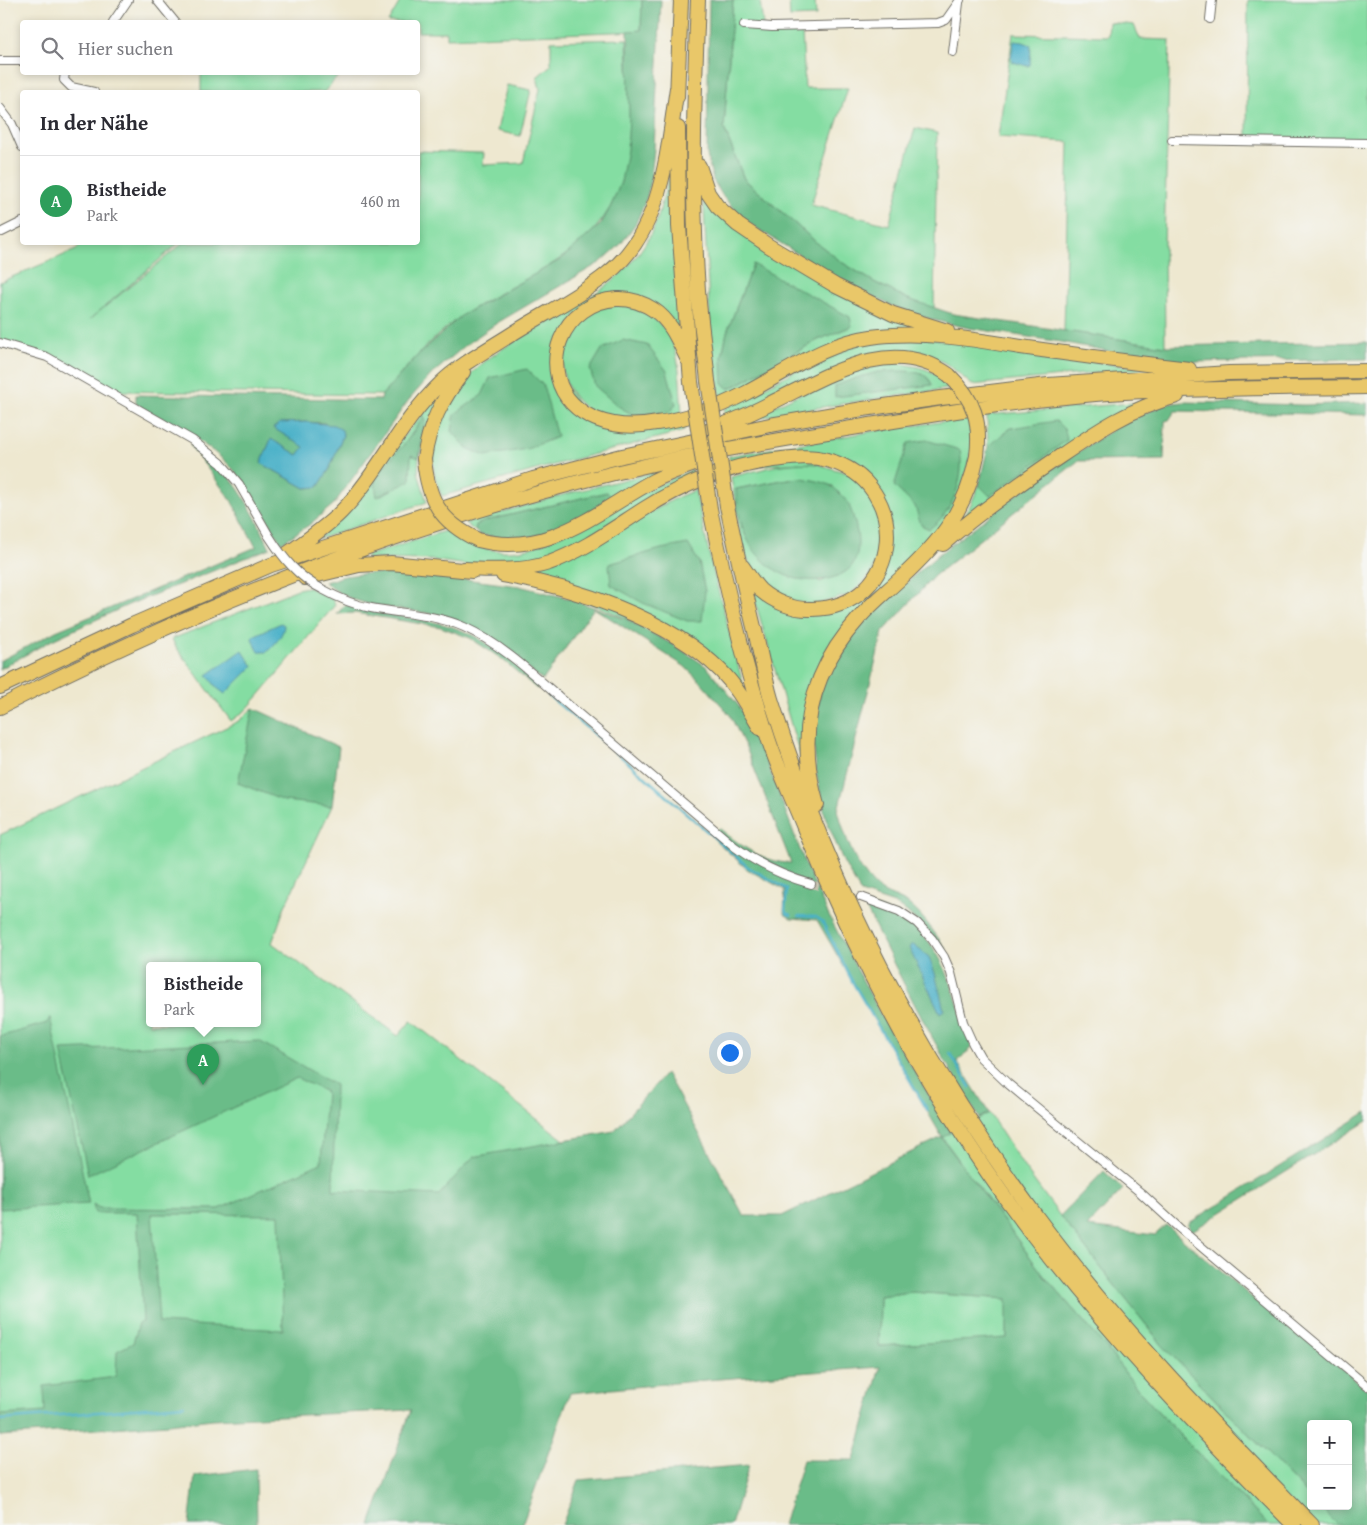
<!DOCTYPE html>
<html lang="de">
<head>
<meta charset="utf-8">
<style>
  :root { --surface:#fff; --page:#f7f7f7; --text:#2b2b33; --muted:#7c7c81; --line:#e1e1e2; --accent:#b45309 }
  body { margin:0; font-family:"Gentium Book Plus",serif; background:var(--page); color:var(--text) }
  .controls { position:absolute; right:15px; bottom:15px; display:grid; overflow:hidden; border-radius:5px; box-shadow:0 2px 8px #0003 }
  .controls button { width:45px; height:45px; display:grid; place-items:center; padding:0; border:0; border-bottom:1px solid var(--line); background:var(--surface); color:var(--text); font:25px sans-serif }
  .you { position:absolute; left:729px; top:1052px; width:18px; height:18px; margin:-12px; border:4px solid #fff; border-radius:50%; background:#1a73e8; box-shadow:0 0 0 8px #1a73e833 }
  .badge { display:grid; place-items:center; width:32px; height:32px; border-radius:50%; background:var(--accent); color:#fff; font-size:16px; font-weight:700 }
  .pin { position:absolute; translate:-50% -41px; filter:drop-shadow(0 1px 2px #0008) }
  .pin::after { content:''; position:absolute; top:26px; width:18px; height:15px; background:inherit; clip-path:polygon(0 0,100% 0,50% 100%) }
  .popup { position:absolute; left:146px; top:962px; width:115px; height:65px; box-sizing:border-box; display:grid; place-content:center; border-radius:5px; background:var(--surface); filter:drop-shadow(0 1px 4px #0005); font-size:16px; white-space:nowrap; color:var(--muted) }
  .popup b { font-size:19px; color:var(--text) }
  .popup::after { content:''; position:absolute; left:50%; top:100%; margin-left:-10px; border:10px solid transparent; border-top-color:var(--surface) }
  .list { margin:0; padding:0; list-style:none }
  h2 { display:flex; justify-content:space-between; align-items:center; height:65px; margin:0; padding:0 20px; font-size:21px }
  h2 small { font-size:16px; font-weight:400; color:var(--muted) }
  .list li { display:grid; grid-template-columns:32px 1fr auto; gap:15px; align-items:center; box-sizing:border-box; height:90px; padding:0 20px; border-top:1px solid var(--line) }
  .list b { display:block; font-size:19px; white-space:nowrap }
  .list p { margin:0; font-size:16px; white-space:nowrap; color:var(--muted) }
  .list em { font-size:16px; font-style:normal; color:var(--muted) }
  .icon { flex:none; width:28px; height:28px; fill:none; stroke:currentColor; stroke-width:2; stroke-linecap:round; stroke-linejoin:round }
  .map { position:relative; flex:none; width:1367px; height:1525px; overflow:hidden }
  .search { position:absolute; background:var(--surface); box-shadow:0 2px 8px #0003; left:20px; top:20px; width:400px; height:55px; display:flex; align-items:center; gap:12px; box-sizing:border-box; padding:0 18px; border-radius:5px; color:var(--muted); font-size:19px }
  .panel { position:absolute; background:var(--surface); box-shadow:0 2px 8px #0003; left:20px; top:90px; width:400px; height:155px; border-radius:5px }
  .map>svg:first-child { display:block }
  .green { fill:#84dda2; stroke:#588466; fill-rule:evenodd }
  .forest { fill:#6bbc88; stroke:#4b745a; fill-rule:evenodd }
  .water { fill:#49b0c8; stroke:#3a6e7a }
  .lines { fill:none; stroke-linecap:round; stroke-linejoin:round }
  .stream { stroke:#49b0c8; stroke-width:2.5 }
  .street-tunnel { stroke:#c7c2af; stroke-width:8; stroke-dasharray:8 4; stroke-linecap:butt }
  .street-casing { stroke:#6f6d65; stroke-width:10 }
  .highway-casing { stroke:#6f6d65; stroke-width:16 }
  .street { stroke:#fff; stroke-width:8 }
  .highway { stroke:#e9c769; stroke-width:14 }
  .street-bridge-casing { stroke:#6f6d65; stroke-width:10; stroke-linecap:butt }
  .highway-bridge-casing { stroke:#6f6d65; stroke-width:16; stroke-linecap:butt }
  .street-bridge { stroke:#fff; stroke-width:8 }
  .highway-bridge { stroke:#e9c769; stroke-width:14 }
</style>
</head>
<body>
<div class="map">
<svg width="1367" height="1525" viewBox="0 0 1367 1525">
  <rect width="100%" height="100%" fill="#f6f6f2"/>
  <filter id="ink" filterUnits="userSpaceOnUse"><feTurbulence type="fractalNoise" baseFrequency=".02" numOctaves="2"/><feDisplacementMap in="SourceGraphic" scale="10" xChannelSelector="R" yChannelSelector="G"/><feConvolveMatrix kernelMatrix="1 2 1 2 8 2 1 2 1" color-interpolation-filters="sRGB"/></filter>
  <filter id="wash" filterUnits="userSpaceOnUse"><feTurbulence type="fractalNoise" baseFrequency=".0096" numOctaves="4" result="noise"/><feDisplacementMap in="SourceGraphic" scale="20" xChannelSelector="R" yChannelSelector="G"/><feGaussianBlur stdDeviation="1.12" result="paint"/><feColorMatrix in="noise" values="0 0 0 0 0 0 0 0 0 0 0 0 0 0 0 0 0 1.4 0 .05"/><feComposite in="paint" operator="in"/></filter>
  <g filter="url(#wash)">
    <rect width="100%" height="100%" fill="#eee8d0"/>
    <path class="green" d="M401 0H642L641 31 447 38V32H418V22H388Z
      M733 0H760L764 34 802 31 805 88H848L811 205 889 225 915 128 937 133 934 309 908 299 874 282 843 263 817 243 744 179 724 128Z
      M789 0H815L816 16 790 17Z
      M1248 0H1367V141H1247Z
      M1109 22 1134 25 1140 39 1170 40 1164 244 1165 346 1064 331 1069 142 998 137 1013 34 1108 36Z
      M627 39C628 85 635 137 621 182 598 257 521 276 463 315 432 336 407 367 382 395L114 391 47 355 0 340V282L76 250 83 243H179L90 319 183 243 418 242V151L484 153 483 165 523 163 540 89 537 77 551 65V41Z
      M201 73V72L341 73 324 92H201Z
      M507 85 531 90 520 136 497 131Z
      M671 174 678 330 632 299 575 315 555 371 589 421 684 423V431L568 461 442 496C432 476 430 452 437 430 462 341 571 327 628 266 641 252 652 235 658 217 662 203 665 188 671 174Z
      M703 188 751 238 935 332 887 330 721 400 711 343ZM753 264 852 326 818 340 730 389 722 356 727 332Z
      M625 305C683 323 678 361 682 413 668 416 651 422 637 423 629 423 621 420 614 419 609 419 603 419 599 417 553 394 548 335 595 310 604 306 615 305 625 305Z
      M925 338 1148 369 1061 376 972 385C961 376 950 364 937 359 923 353 907 353 892 352L725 418 724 409 804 366 862 342Z
      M893 362C921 368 932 367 953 388L846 403 746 420 841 374Z
      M450 380 419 458 418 472 427 502 319 539ZM424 417 418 457 411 455 406 442Z
      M1145 402 957 526 971 504 979 485 990 496 1011 428 988 447 987 415Z
      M971 418 974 443 955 512 908 566 805 764 799 752 748 577 793 610 862 596 890 524 843 462 730 466 729 456 880 430Z
      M798 463 817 464 851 474 874 499 882 531 875 566 864 582 849 595 813 605 792 601 769 589 756 574 746 557 740 534 731 477 775 466ZM802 478 833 486 852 565 845 572 820 582 742 528 736 489 788 479Z
      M679 466 551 535 607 492 485 521 476 525 475 531 465 523 562 495Z
      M692 470 694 480 572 550 527 564 475 566 431 560 367 559 366 556 448 530C465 542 486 552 508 551 536 551 561 534 585 522 621 504 656 485 692 470Z
      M695 490 712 566 746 696 700 648 521 575 651 512 676 498Z
      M308 587 333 600 335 605 261 693 246 710 231 721 176 647 172 639 298 589Z
      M253 708 323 805 332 806 285 906 272 943 398 1036 411 1021 564 1140 613 1132 439 1327 0 1425V835L239 721ZM149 966H257V1024H149Z
      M989 1113 1024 1167 1060 1216 1163 1346 1311 1498V1506H1319L1338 1525H1268L1179 1434 1139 1391 1105 1346 1044 1276 942 1137Z
      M912 1292 1008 1299 1007 1339 879 1346 880 1296Z"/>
    <path class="forest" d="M642 0H661L654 149 651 177 647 197 636 223 621 244 601 262 497 323 467 344 431 375 408 401 334 504 309 525 281 543C264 515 248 482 224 460 197 437 166 421 136 404V395L381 400 382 395 419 354 462 315 560 260 601 224 611 206 621 182 627 150 629 118 628 31 641 30ZM306 422 324 423 342 431 343 435 329 470 318 487 305 488 261 463 271 440 298 455 305 447 274 428 280 423Z
      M709 0H733L724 128 744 179 817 243 843 263 874 282 908 299 953 314 1165 346 1367 342V359L1190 362 1155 360 1061 342 969 328 933 320 890 305 856 288 817 266 747 222 724 198 713 180 707 155Z
      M753 264 850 317 852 326 818 340 729 389 723 384 722 356 727 332Z
      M623 340 647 345 667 371 676 404 670 412 633 415 618 406 595 386 590 369 602 349Z
      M527 369 543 385 557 437 527 449 485 456 467 448 452 431 455 414 482 395 490 378Z
      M878 372C894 372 927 366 932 385L835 397V386L853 379Z
      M1184 402 1304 405 1367 403V415L1175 411 1169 420 1165 421 1164 460 1078 461 934 576 883 632 838 810C845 837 855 866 875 886 885 896 902 897 912 907 925 918 936 935 946 949L906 911 894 904 861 893 844 863 826 819 817 778 813 737 821 690 834 660 870 614 939 554 1040 477 1121 424 1166 404Z
      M424 416 425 421 419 458 411 455 410 481 377 497 374 478 406 442Z
      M1056 421 1065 430 1067 440 990 496 979 485 988 447 997 439 1011 428Z
      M926 440 960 450C965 478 953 513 929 529L921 525 915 506 894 486 908 443Z
      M190 445C230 464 252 509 270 548L128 605 52 640 0 669V661L56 631 256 547 231 500Z
      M802 478C811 480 823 481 831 486 834 487 837 491 839 493 843 497 847 501 849 505 857 524 866 559 845 572 833 580 818 581 805 580 776 578 750 554 742 526 738 514 737 501 736 489L788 479Z
      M607 492 611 497C584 514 556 534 523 538 510 540 493 536 480 535L475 531 476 525 485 521Z
      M688 544 699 562 705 591 702 621H687L643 603 611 585 609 564 661 549Z
      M370 573 440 576 519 586 571 599 626 619 679 648 707 667 738 705 751 726 761 746 805 863 828 914 881 1015 951 1132 942 1138 1044 1276 1105 1346 1139 1391 1179 1434 1268 1525H783L803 1460H854L880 1367 706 1380 570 1393 522 1525H370L411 1410 213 1419 168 1424 0 1436V1415L45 1412 44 1386 116 1377 117 1351 133 1343 139 1323 143 1322 137 1213H95L93 1204 99 1208 219 1209 321 1163 326 1092 297 1078 88 1175 61 1050 259 1041 335 1085 333 1190 439 1195 473 1157 614 1131 666 1073 744 1216H782L942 1137 817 920 791 918 784 914 785 890 747 869 712 837 719 828C740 845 763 863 791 863L747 750 730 715 701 682 684 666 594 608 543 680C524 666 505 653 486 639 478 633 469 626 460 622 418 604 361 616 325 582L345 576ZM152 1214 279 1215 283 1330 159 1323ZM912 1292 1007 1299V1338L879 1346 880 1296Z
      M345 605C361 607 375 613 390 615 419 619 446 622 472 635 497 647 518 667 540 684L537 689 502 659 470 638 441 627 355 613 337 614Z
      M253 708 339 747 332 806 284 801 238 783Z
      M864 904C944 922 949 981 972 1048L957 1061 989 1113 979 1118C936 1049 900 977 864 904Z
      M50 1017 89 1204 0 1209V1034L2 1036 47 1023Z
      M1367 1112V1121L1192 1231 1189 1228V1223Z
      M1104 1171 1123 1189 1087 1227 1155 1235 1166 1225 1287 1327 1290 1325 1367 1389V1525H1338L1319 1506H1348V1424H1311V1498L1163 1346 1060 1216Z
      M749 1465 731 1525H562L579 1480Z
      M256 1469 257 1525H189L195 1476Z"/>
    <path class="water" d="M1014 41 1023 42 1031 45 1030 65 1027 66 1013 62 1011 57Z
      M306 422 334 425 342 430 343 435 329 470 318 487 305 488 261 463 271 439 298 455 304 447 273 428 280 423Z
      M281 623 284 625C284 635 274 645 267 652H259L252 639 253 636Z
      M242 650 253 666 225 694 217 688 207 675Z
      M912 944 929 957 935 973 944 1010 940 1013 909 948Z"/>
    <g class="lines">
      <path class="stream" d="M549 696 638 771 748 867 787 889 785 910 786 913 791 915
        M799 916 816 917 822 921 852 981 928 1111
        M950 1053 970 1087
        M0 1420 184 1405"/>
    </g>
  </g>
  <g filter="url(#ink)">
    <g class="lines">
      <path class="street-tunnel" d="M811 884 830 889"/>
      <g class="street-casing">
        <path id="street" d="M157 0 175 22
          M1210 19 1212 0
          M113 22 128 0
          M744 25 772 27 938 23 946 20 960 0
          M953 52 959 3
          M0 61H22
          M65 72 64 80 71 87 94 92
          M0 108 12 124 22 147
          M1172 140 1367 143
          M2 232 22 222
          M0 343 47 357 192 440 221 463 239 484 269 536
          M322 589C338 598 354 605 371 608 402 614 435 614 464 627 504 645 540 681 573 709 627 755 681 801 735 847 758 864 783 876 811 884
          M861 897 899 911 917 923 932 939 944 957 951 973 963 1022 973 1044 981 1058 1007 1083 1141 1193 1179 1228 1367 1386"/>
      </g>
      <g class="highway-casing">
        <path id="highway" d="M698 0C694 96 691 193 698 290 700 320 705 350 708 381
          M677 97 681 0
          M678 128 679 226 691 382
          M699 166 708 193 717 206 738 225 769 246 836 286 893 314 947 331
          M688 360C679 342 671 321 654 310 605 277 545 323 558 378 563 398 578 412 596 419 616 427 637 427 657 423 687 419 719 407 746 393 785 373 825 343 871 337 920 330 972 339 1021 347 1077 355 1133 363 1189 369
          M708 431C730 422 751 414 771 403 825 377 892 333 949 375
          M424 459C429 424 442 399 463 372
          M727 506C736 549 745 592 756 635 761 656 765 678 771 699 828 884 921 1060 1036 1216 1118 1327 1215 1426 1312 1525
          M710 509C726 587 744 665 769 741 779 771 793 800 805 830 862 970 935 1105 1026 1226 1107 1333 1200 1430 1294 1525
          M478 540C548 558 596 512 653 481 668 473 684 468 700 462
          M943 544C979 512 1019 484 1059 457 1097 431 1131 408 1177 396
          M284 556C303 543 324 529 341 512 379 473 400 422 440 384 459 365 492 347 515 332 545 313 579 297 607 274 663 230 667 153 677 88
          M463 569C492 570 521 572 549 563 583 551 614 528 644 509 683 484 728 466 774 460 791 458 810 455 827 460 914 483 904 608 812 609 793 610 774 602 760 590 753 583 748 574 742 566
          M503 575C574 587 669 619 721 671 738 688 748 708 760 728
          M305 578 359 565 391 563 472 571
          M0 687 132 625 271 565 533 479 622 456 770 425 863 409 941 398 1048 385 1229 373 1367 371
          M0 707C207 601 426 515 653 464 725 448 798 437 870 425 954 411 1040 397 1125 392 1205 388 1286 388 1367 387
          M817 805C796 735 810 672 859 618 871 604 886 592 900 579 940 542 966 511 977 456"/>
      </g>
      <use href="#street" class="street"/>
      <use href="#highway" class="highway"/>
      <g class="street-bridge-casing">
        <path id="street-bridge" d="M269 536C283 558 298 577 322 589"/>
      </g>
      <g class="highway-bridge-casing">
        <path id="highway-bridge" d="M949 375C975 400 981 422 977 456
          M708 381 727 506
          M691 382 710 509
          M424 459C428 500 440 522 478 540"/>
      </g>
      <use href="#street-bridge" class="street-bridge"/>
      <use href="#highway-bridge" class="highway-bridge"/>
    </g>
  </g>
</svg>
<div class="controls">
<button>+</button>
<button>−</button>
</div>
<div class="you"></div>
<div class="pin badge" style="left:203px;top:1085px;background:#2e9e5b">A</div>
<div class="popup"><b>Bistheide</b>Park</div>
<div class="search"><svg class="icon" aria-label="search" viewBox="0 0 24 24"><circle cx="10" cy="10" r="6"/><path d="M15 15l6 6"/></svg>Hier suchen</div>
<section class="panel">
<h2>In der Nähe<small></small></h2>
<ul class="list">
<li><span class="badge" style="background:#2e9e5b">A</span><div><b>Bistheide</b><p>Park</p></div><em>460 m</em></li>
</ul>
</section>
</div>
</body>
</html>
